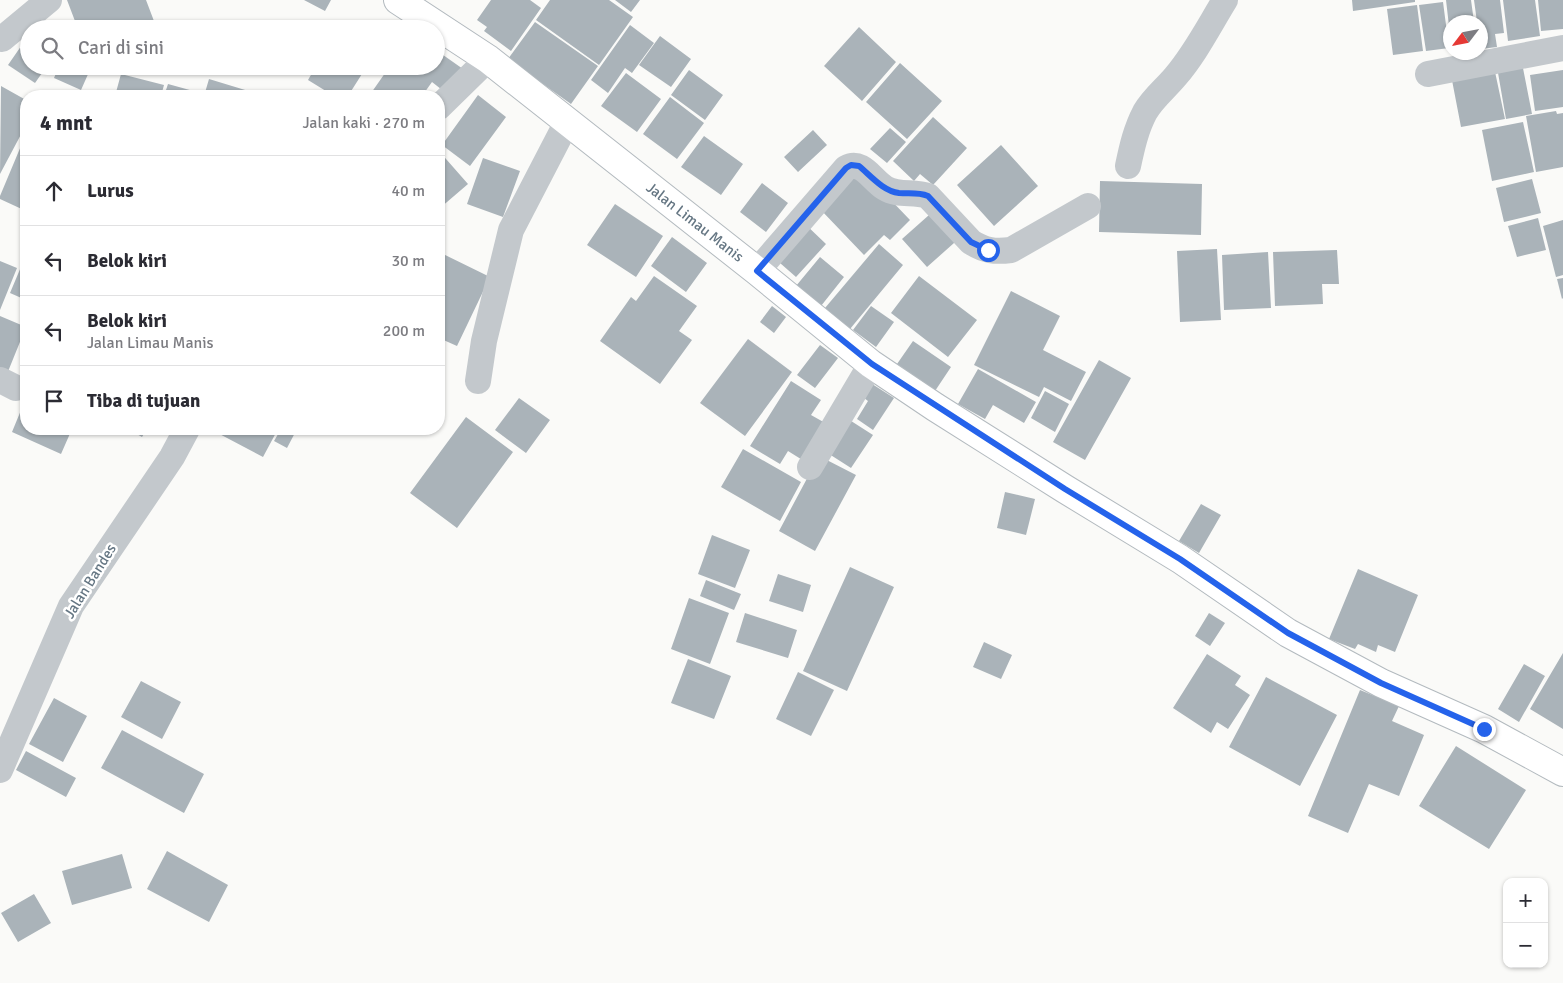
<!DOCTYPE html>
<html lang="id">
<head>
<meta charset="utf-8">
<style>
  :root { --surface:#fff; --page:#f2f2f3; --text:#2b2b33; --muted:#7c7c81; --line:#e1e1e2 }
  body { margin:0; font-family:Signika,sans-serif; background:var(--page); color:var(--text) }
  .controls { position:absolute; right:15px; bottom:15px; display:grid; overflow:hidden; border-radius:10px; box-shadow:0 1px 4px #0004 }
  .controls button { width:45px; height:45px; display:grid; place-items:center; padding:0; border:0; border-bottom:1px solid var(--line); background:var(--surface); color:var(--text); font:25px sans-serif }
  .compass { position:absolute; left:1443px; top:15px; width:45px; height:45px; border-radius:50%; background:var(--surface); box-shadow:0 1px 4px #0004; rotate:238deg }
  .stop { position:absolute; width:15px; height:15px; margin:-11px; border:4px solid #2563eb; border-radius:50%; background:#fff }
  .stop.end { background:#2563eb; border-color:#fff; box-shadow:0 1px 5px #0008 }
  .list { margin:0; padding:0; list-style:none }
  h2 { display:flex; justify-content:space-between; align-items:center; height:65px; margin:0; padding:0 20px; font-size:21px }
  h2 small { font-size:16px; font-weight:400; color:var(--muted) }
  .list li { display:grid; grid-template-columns:32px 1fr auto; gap:15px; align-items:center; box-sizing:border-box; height:70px; padding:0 20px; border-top:1px solid var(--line) }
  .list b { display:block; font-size:19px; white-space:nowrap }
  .list p { margin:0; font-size:16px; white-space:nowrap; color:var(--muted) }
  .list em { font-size:16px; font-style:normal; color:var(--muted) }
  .icon { flex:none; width:28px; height:28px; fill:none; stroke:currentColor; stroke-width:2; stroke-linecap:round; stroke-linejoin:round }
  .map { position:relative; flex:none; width:1563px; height:983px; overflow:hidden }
  .search { position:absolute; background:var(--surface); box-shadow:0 1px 4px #0004; left:20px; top:20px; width:425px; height:55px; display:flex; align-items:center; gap:12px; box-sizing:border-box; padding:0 18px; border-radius:28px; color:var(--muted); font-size:19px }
  .panel { position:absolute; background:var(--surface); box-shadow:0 1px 4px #0004; left:20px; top:90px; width:425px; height:345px; border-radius:20px }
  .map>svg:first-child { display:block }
  .building { fill:#aab3b9 }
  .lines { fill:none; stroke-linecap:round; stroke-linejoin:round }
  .secondary-casing { stroke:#b3babf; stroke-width:30 }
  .street { stroke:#c3c8cc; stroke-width:26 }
  .secondary { stroke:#fff; stroke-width:28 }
  .route { stroke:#2563eb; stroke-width:6 }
  .labels { text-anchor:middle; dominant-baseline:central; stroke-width:5; stroke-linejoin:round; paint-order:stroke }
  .street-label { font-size:15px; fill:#657683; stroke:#fff }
</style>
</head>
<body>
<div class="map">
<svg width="1563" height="983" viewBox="0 0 1563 983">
  <rect width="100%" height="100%" fill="#fafaf8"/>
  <path class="building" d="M67 0H146L157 29H78Z
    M304 0H331L325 11Z
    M491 0H530L541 8 511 51 484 31 487 27 477 20Z
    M550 0H609L633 17 599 65 536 20Z
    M615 0H640L631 12Z
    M1352 0H1415V2L1353 11Z
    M1446 0H1471L1474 22H1450L1449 26Z
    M1474 0H1500L1504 33 1495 34 1497 47 1481 49 1480 22H1477Z
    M1503 0H1535L1540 36 1508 41Z
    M1538 0H1563V29L1541 31Z
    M1443 2 1449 48 1426 51 1419 5Z
    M1417 5 1423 51 1393 55 1387 9Z
    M535 22 598 66 571 104 508 59Z
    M630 25 654 43 632 73 625 68 608 93 591 80Z
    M859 27 896 62 862 101 824 66Z
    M660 36 691 59 671 87 639 65Z
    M26 39 29 41V66H47L35 83 8 65Z
    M436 50 463 69 446 93 432 82 422 96H369L390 66H436Z
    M900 63 942 101 907 139 866 102Z
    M1522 63 1532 114 1506 119 1497 67Z
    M59 66H75L89 72 81 90 54 78Z
    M93 66H117L96 74Z
    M316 66H367L348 96H334L308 80Z
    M1494 67 1505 119 1461 127 1451 75Z
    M689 70 723 95 705 120 671 95Z
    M1563 70V107L1535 111 1530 75Z
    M626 73 661 99 637 132 601 106Z
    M121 74 164 85 161 96H115Z
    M209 79 255 93 254 96H204Z
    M168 84 197 92 196 96H164Z
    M1 86 26 100V125L0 174Z
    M71 91 88 96H69Z
    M478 95 506 117 470 166 442 145Z
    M670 97 704 123 677 159 643 134Z
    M1556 111 1557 114 1563 113V167L1536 172 1526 116Z
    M933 117 967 148 933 185 920 174 914 181 893 161Z
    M1523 122 1534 172 1492 181 1482 130Z
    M890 128 906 142 887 163 870 149Z
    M813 130 827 145 798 172 784 157Z
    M26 134V211L0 199V196Z
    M704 136 743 164 721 195 681 167Z
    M1001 145 1038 186 994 226 957 185Z
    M439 151 468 184 440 208 439 207Z
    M483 158 520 171 503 217 467 204Z
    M861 169 910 220 890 240 884 235 864 255 820 209Z
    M1532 179 1541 213 1504 222 1496 188Z
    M1100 181 1202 184 1201 235 1099 232Z
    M762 183 788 203 766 232 740 212Z
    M615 204 663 236 636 277 587 245Z
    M938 207 963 235 927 267 902 239Z
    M1538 218 1546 250 1517 257 1508 226Z
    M1563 220V275L1556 277 1543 226Z
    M803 222 826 244 796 277 772 256Z
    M672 237 707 263 686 292 651 266Z
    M879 244 903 265 850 329 825 308Z
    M1217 249 1221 320 1180 322 1177 251Z
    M1337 250 1339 284H1322L1323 304 1275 306 1273 252Z
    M439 252 490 277 457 346 439 338Z
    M1268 252 1271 308 1224 310 1222 255Z
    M26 255V300L10 293Z
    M820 257 844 277 821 306 796 286Z
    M0 261 17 268 0 310Z
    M654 276 697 306 679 331 692 340 660 384 600 341 631 297 636 301Z
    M919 276 977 320 948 357 891 313Z
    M1563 278V298L1562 299 1557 279Z
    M1011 291 1060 316 1043 350 1086 372 1071 401 1044 387 1039 397 974 365Z
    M772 306 786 317 774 333 760 322Z
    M871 306 894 322 876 347 853 330Z
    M0 316 26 327 7 374 0 371Z
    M748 339 792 372 745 436 700 403Z
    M913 341 951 367 935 391 897 364Z
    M820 345 838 358 815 388 797 375Z
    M1099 360 1131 378 1085 460 1053 442Z
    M978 369 1036 402 1024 423 993 405 985 419 958 404Z
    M791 381 821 400 811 415 827 424 804 461 788 451 780 464 750 446Z
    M869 382 894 398 873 430 857 419 868 401 860 395Z
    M1045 391 1069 404 1055 432 1031 418Z
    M26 398V429H72L61 454 12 432Z
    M519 398 550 420 526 453 495 430Z
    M466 417 513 452 457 528 410 493Z
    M848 419 873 435 851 468 826 452Z
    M128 429H147L142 437Z
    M210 429H278L263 457Z
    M281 429H297L287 448 274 441Z
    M743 449 801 482 780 521 721 487Z
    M819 456 856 475 815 551 779 531Z
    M1005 492 1035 499 1026 535 997 528Z
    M1201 504 1221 515 1199 553 1179 541Z
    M712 535 750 550 735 588 698 574Z
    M850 567 894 587 847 691 803 671Z
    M1358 569 1418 595 1395 652 1378 645 1376 652 1358 644 1355 649 1329 639Z
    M778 574 811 585 803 612 769 601Z
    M706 580 741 594 734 610 700 596Z
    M689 598 729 613 710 664 671 649Z
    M745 613 797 630 788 658 736 642Z
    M1209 613 1225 623 1210 646 1195 636Z
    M984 642 1012 655 1001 679 973 667Z
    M1563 653V729L1530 709Z
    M1207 654 1241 676 1235 685 1250 695 1228 729 1217 722 1211 733 1173 708Z
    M688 659 731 676 714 719 671 703Z
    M1524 664 1545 676 1519 722 1498 709Z
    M798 672 834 690 811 736 776 719Z
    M1266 677 1337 715 1300 786 1229 747Z
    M141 681 181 702 162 739 121 717Z
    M1360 690 1399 706 1392 721 1424 735 1399 796 1369 784 1348 833 1308 816Z
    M54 698 87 716 63 762 29 744Z
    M122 730 204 774 184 813 101 768Z
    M1456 746 1526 790 1489 849 1419 806Z
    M26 751 76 778 66 797 16 770Z
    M167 851 228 885 209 922 147 889Z
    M122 854 132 888 72 905 62 871Z
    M34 894 51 923 18 942 1 913Z"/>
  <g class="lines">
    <g class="secondary-casing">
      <path id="secondary" d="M398 0 488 59 757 271 871 364 935 407 1065 489 1180 559 1288 633 1381 683 1484 729 1563 772"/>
    </g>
    <path class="street" d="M2 39 49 0
      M1428 74 1563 48
      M439 107 488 59
      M1128 166C1132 147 1136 129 1145 112 1153 98 1165 89 1175 77 1195 54 1209 26 1225 0
      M757 271 846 168C862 159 872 180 885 188 898 196 914 191 928 196L971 242C985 251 995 252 1011 250L1088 206
      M0 380 16 388
      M478 381 484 341 511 230 567 122
      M810 467 871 364
      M0 770 71 606 172 457 187 429"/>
    <use href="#secondary" class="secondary"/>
  </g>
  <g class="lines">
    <path class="route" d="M988 250 971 242 928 196C918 192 909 194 899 193 883 191 871 176 859 166L851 165 846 168 757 271 872 364 1065 489 1180 559 1288 633 1381 683 1484 729"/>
  </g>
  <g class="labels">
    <g class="street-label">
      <text transform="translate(695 222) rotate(38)">Jalan Limau Manis</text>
      <text transform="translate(90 581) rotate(-58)">Jalan Bandes</text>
    </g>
  </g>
</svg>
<div class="controls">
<button>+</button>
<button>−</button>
</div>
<svg class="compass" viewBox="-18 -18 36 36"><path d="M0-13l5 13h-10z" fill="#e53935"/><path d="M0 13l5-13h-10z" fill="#7c7c81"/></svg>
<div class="stop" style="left:988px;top:250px"></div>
<div class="stop end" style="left:1484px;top:729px"></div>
<div class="search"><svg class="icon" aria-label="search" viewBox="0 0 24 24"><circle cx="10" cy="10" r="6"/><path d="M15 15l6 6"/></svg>Cari di sini</div>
<section class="panel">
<h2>4 mnt<small>Jalan kaki · 270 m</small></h2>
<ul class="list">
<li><svg class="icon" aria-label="ahead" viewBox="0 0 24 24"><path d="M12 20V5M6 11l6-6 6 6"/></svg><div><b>Lurus</b></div><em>40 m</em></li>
<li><svg class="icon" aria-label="left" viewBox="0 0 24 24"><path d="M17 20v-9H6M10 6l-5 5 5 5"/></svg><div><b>Belok kiri</b></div><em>30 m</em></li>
<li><svg class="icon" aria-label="left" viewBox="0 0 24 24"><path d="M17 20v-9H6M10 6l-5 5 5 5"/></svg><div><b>Belok kiri</b><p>Jalan Limau Manis</p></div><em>200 m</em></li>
<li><svg class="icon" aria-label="arrive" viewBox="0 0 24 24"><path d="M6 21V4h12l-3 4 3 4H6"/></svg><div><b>Tiba di tujuan</b></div></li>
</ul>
</section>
</div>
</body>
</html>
